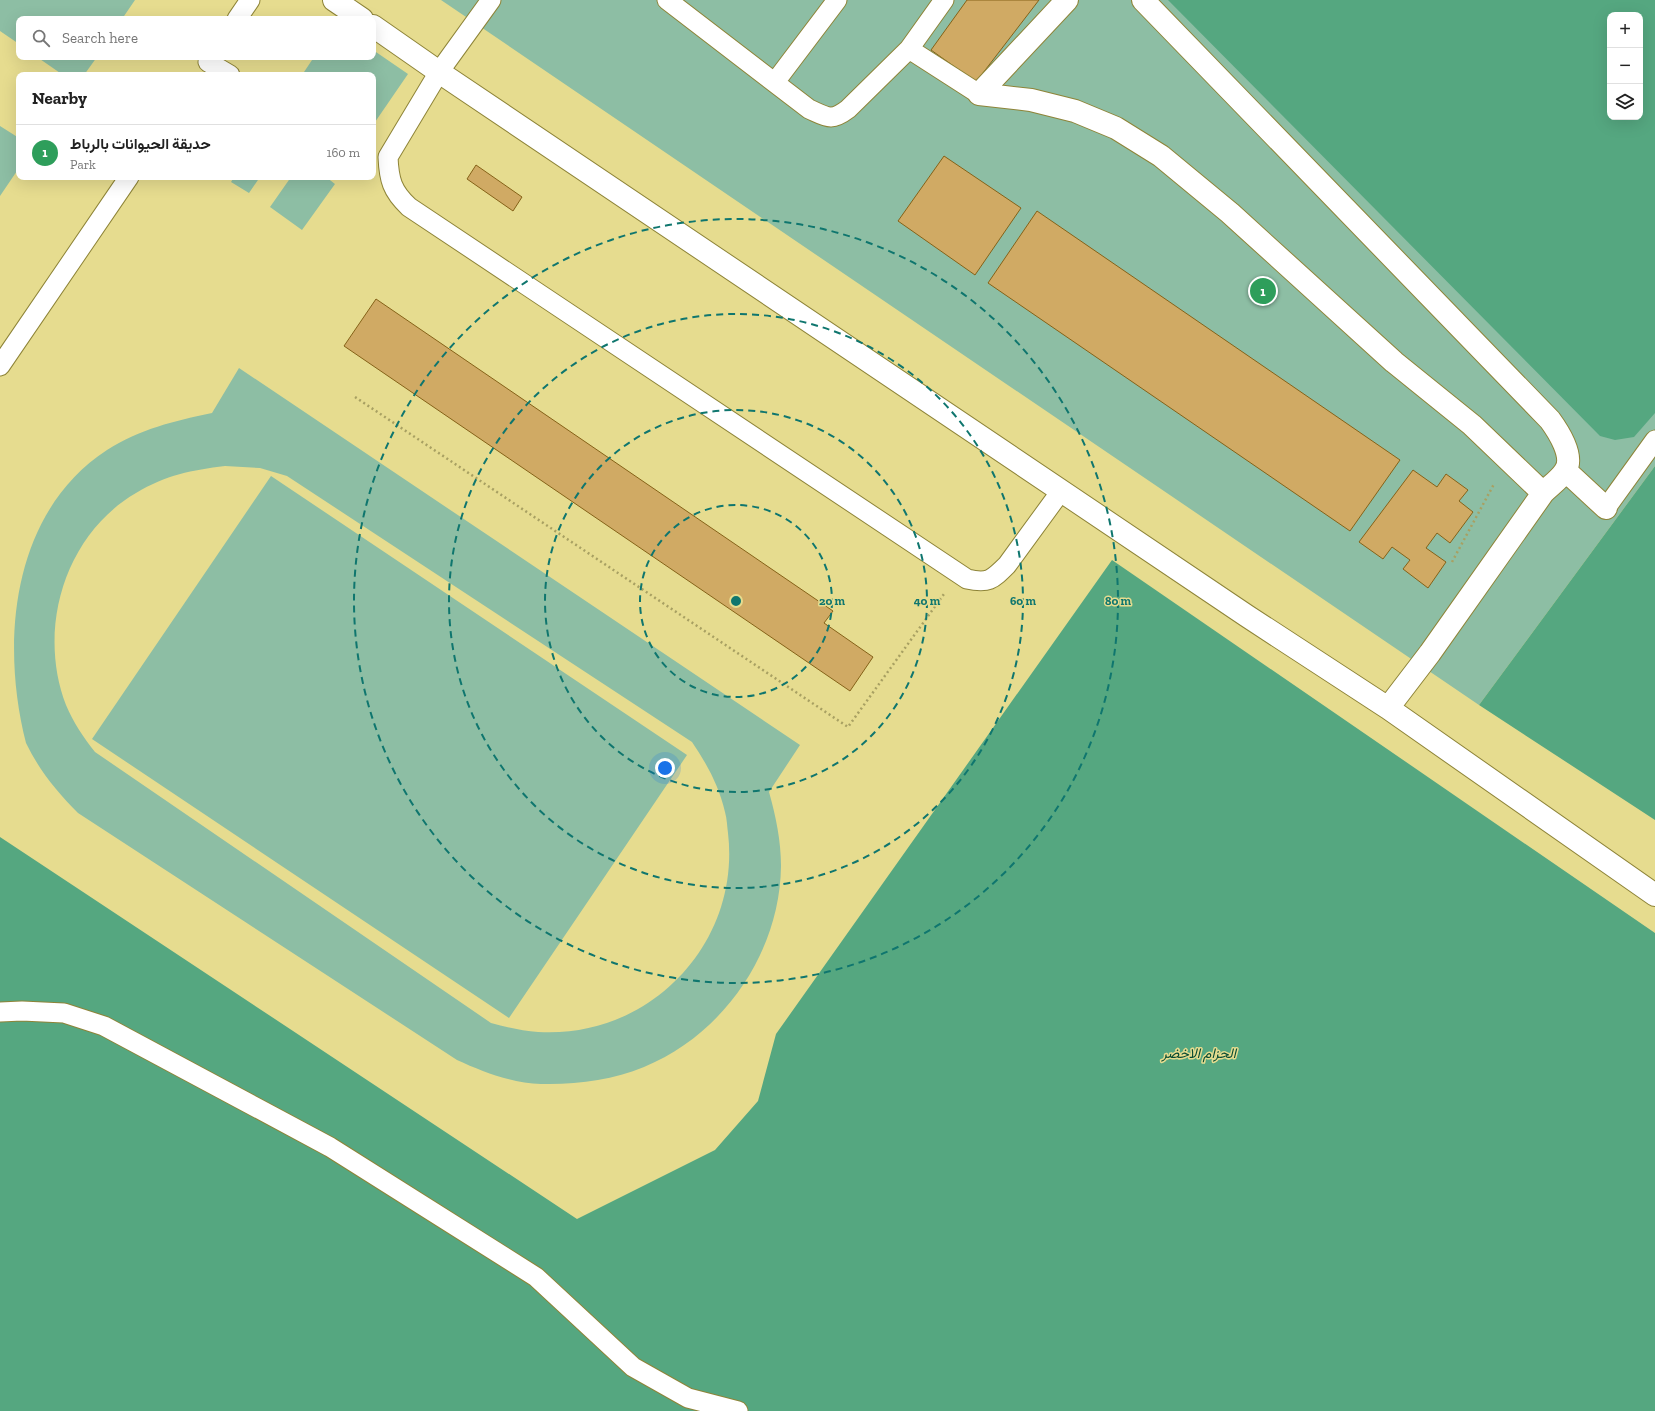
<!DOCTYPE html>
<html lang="en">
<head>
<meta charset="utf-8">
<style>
  :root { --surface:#fff; --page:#f6f6f6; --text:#222; --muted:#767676; --line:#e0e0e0; --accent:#0b8043 }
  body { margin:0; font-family:"Zilla Slab",Vazirmatn,serif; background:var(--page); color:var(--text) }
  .controls { position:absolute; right:12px; top:12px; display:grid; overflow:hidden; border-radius:8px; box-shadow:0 4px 16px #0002 }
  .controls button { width:36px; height:36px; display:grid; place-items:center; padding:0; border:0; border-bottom:1px solid var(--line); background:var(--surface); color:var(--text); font:20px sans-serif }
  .you { position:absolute; left:665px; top:768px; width:14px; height:14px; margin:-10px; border:3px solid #fff; border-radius:50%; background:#1a73e8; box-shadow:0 0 0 6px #1a73e833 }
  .badge { display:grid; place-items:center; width:26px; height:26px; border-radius:50%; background:var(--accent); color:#fff; font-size:13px; font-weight:700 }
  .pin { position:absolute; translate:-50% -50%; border:2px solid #fff; box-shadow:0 1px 4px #0006 }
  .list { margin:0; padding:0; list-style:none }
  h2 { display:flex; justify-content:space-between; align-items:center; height:52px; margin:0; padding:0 16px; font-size:17px }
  h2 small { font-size:13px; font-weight:400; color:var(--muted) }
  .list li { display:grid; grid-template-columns:26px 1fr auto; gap:12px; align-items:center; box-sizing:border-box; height:56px; padding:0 16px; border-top:1px solid var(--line) }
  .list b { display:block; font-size:15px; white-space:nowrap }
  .list p { margin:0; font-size:13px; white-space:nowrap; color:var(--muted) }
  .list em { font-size:13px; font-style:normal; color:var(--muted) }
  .icon { flex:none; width:22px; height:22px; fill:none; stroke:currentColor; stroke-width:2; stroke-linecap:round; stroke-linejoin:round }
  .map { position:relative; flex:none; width:1655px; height:1411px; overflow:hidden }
  .search { position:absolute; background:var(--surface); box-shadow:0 4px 16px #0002; left:16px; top:16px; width:360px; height:44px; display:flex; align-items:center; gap:10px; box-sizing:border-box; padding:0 14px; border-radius:8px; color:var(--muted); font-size:15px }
  .panel { position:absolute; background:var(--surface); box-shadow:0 4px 16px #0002; left:16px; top:72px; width:360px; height:108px; border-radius:8px }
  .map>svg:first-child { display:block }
  .green { fill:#8dbea4; fill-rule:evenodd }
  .forest { fill:#55a780; fill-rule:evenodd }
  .building { fill:#d0aa64; stroke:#856218 }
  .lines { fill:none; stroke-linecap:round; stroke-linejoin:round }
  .service-casing { stroke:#8e8438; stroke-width:21 }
  .minor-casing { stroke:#8e8438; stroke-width:24 }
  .path { stroke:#a8a062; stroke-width:2.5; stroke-dasharray:2 3; stroke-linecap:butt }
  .service { stroke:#fff; stroke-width:19 }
  .minor { stroke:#fff; stroke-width:22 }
  .ring { fill:none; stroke:#0f766e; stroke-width:2; stroke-dasharray:7 5 }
  .labels { text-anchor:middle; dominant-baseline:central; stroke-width:3; stroke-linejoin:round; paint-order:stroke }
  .park-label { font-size:14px; font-style:italic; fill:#074b32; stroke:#e6dc8f }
  .centre { fill:#0f766e; stroke:#e6dc8f; stroke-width:2 }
  .ring-label { font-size:12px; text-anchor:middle; font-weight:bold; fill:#0f766e; stroke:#e6dc8f; stroke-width:3; stroke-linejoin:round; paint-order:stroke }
</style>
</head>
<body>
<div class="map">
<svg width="1655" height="1411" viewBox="0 0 1655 1411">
  <rect width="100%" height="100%" fill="#e6dc8f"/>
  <path class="green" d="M0 0H135L122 19H19V44L0 31Z
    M441 0H1655V466L1479 705ZM1610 15H1640V117H1610Z
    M373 50 408 74 373 125V75H302L314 57H373Z
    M37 57H97L84 75H63Z
    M0 126 19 138V168L0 196Z
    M234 177H260L249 193 231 182Z
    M291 177H326L335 184 302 230 270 207Z
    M239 368 800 745 769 792C776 817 781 841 781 866 780 952 724 1034 644 1067 612 1080 576 1085 541 1084 512 1083 483 1072 457 1060L78 813C57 792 39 770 26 743 0 641 12 512 107 450 140 429 174 421 212 413ZM225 466 260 468 287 476 692 742C707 764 719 786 725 812 727 819 727 826 728 833 741 944 649 1039 538 1032 522 1031 506 1027 491 1023L95 752C84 738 73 722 66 705 37 630 64 535 136 493 166 475 192 470 225 466Z
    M271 476 687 755 509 1018 92 739Z"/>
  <path class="forest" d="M1168 0H1655V413L1634 437 1615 440 1600 436ZM1610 15H1640V117H1610Z
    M1655 466V820L1479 705Z
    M1112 560 1655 933V1411H0V837L577 1219 715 1150 758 1101 776 1034Z"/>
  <path class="building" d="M967 0H1039L976 82 931 50Z
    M944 156 1021 208 975 275 898 221Z
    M476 165 522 197 513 211 467 179Z
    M1037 211 1400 460 1350 531 988 283Z
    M376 299 833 611 824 623 873 657 850 691 344 346Z
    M1413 470 1437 487 1446 474 1468 490 1459 501 1473 512 1450 543 1437 533 1426 548 1446 562 1428 588 1403 569 1410 560 1392 547 1383 559 1359 542Z"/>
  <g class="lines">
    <g class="service-casing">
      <path id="service" d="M491 0 439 72 388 157C389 180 392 191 409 207L967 579C988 584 992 580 1007 565L1061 491
        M667 0 809 109C827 117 831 122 848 109L909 49 944 0
        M237 19 250 0
        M909 49 979 94
        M208 62 230 75
        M775 82 837 0
        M0 366 129 177
        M1606 508 1655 440
        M0 1012 22 1011 64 1013 104 1026 330 1147 536 1277 633 1367 688 1398 738 1411"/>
    </g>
    <g class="minor-casing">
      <path id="minor" d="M334 0 362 19
        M1067 0 979 94 1031 100 1075 111 1116 128 1161 156 1230 213 1394 362 1472 425 1543 493
        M1143 0 1550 420C1558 431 1575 457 1565 471 1560 479 1550 486 1543 493L1430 653 1388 708
        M373 26 439 72 1247 616 1388 708 1655 895
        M1566 471 1606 508"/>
    </g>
    <path class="path" d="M355 397 848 727 944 594
      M1452 562 1494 484"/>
    <use href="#service" class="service"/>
    <use href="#minor" class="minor"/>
  </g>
  <g class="ring">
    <circle cx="736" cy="601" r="96"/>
    <circle cx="736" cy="601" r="191"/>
    <circle cx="736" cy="601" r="287"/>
    <circle cx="736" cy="601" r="382"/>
  </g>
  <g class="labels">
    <g class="park-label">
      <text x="1199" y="1053">الحزام الاخضر</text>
    </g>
  </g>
  <circle cx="736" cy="601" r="6" class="centre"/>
  <g class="ring-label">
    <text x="832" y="605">20 m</text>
    <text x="927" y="605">40 m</text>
    <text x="1023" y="605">60 m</text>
    <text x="1118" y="605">80 m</text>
  </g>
</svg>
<div class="controls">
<button>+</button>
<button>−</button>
<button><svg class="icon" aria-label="layers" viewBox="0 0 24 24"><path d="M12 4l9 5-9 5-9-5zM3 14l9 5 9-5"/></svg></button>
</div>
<div class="you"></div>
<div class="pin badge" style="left:1263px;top:291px;background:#2e9e5b">1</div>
<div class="search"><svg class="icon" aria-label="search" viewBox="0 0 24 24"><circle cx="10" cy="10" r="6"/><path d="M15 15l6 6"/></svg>Search here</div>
<section class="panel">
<h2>Nearby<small></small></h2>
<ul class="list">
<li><span class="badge" style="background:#2e9e5b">1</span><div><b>حديقة الحيوانات بالرباط</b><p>Park</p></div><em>160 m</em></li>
</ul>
</section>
</div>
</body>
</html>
